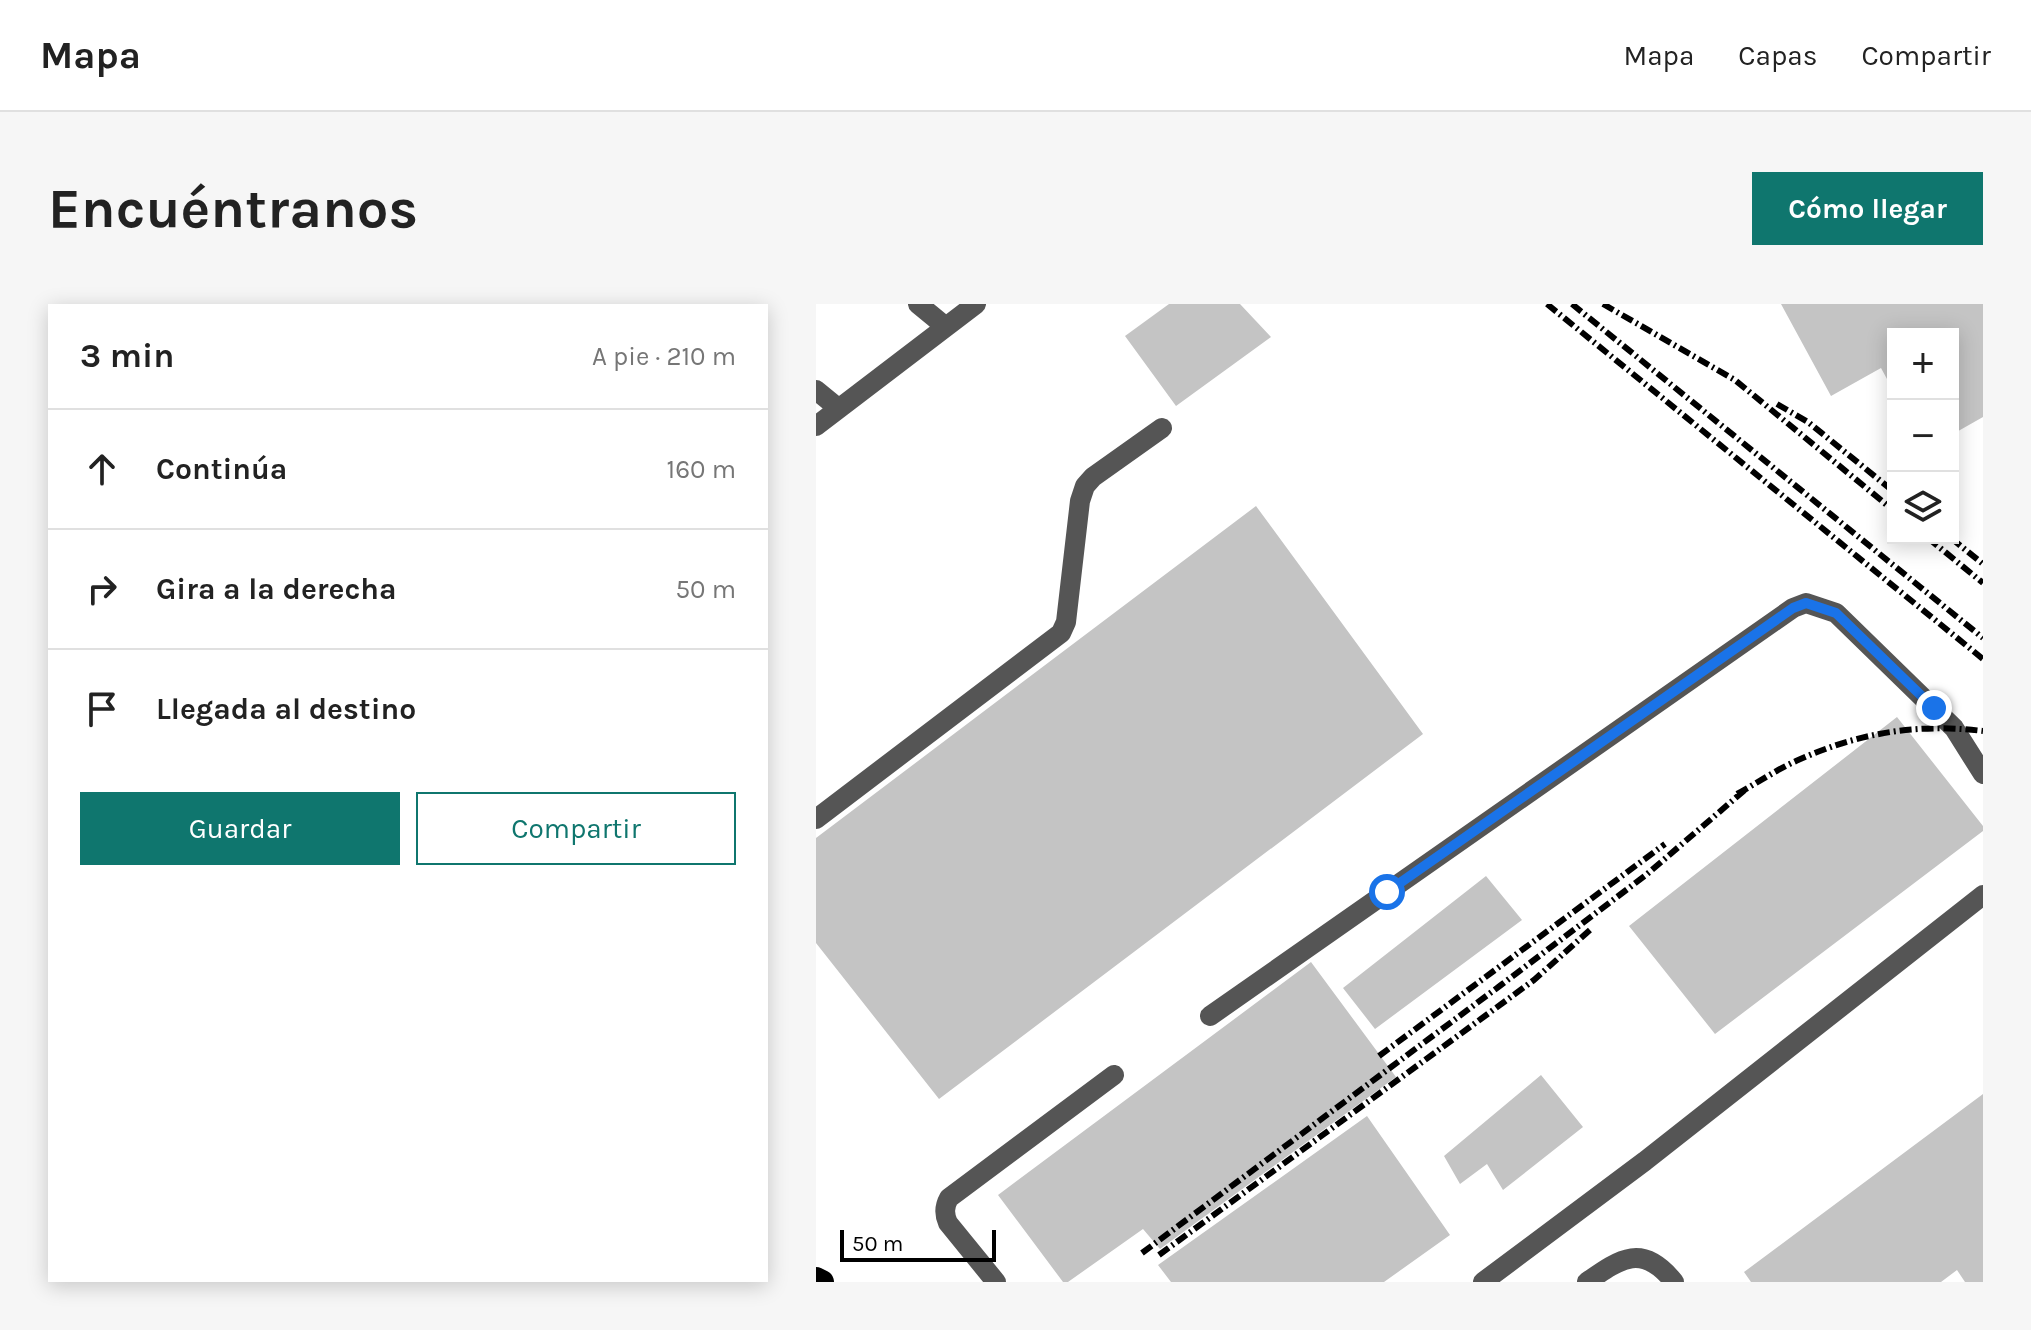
<!DOCTYPE html>
<html lang="es">
<head>
<meta charset="utf-8">
<style>
  :root { --surface:#fff; --page:#f6f6f6; --text:#222; --muted:#767676; --line:#e0e0e0; --accent:#0f766e }
  body { margin:0; font-family:Karla,sans-serif; background:var(--page); color:var(--text) }
  .controls { position:absolute; right:24px; top:24px; display:grid; overflow:hidden; border-radius:0px; box-shadow:0 4px 20px #0003 }
  .controls button { width:72px; height:72px; display:grid; place-items:center; padding:0; border:0; border-bottom:2px solid var(--line); background:var(--surface); color:var(--text); font:40px sans-serif }
  .scale { position:absolute; left:24px; bottom:20px; width:156px; box-sizing:border-box; padding-left:8px; border:4px solid #000; border-top:0; font-size:22px; line-height:28px; white-space:nowrap; color:#000; -webkit-text-stroke:6px #fff; paint-order:stroke }
  .stop { position:absolute; width:24px; height:24px; margin:-18px; border:6px solid #1a73e8; border-radius:50%; background:#fff }
  .stop.end { background:#1a73e8; border-color:#fff; box-shadow:0 2px 8px #0008 }
  .list { margin:0; padding:0; list-style:none }
  h2 { display:flex; justify-content:space-between; align-items:center; height:104px; margin:0; padding:0 32px; font-size:34px }
  h2 small { font-size:26px; font-weight:400; color:var(--muted) }
  .list li { display:grid; grid-template-columns:52px 1fr auto; gap:24px; align-items:center; box-sizing:border-box; height:120px; padding:0 32px; border-top:2px solid var(--line) }
  .list b { display:block; font-size:30px; white-space:nowrap }
  .list em { font-size:26px; font-style:normal; color:var(--muted) }
  .actions { display:flex; gap:16px; padding:24px 32px }
  .actions a { flex:1; padding:18px 0; border:2px solid var(--accent); border-radius:0px; text-align:center; font-size:28px; color:var(--accent) }
  .actions .main { background:var(--accent); color:#fff }
  .icon { flex:none; width:44px; height:44px; fill:none; stroke:currentColor; stroke-width:2; stroke-linecap:round; stroke-linejoin:round }
  .map { position:relative; flex:none; width:1167px; height:978px; overflow:hidden; border-radius:0px }
  header { display:flex; align-items:center; gap:48px; box-sizing:border-box; height:112px; padding:0 40px; background:var(--surface); border-bottom:2px solid var(--line) }
  header strong { font-size:38px }
  nav { display:flex; gap:44px; margin-inline-start:auto; font-size:28px }
  .intro { display:flex; align-items:center; justify-content:space-between; box-sizing:border-box; height:192px; padding:0 48px }
  h1 { margin:0; font-size:56px }
  .button { padding:20px 36px; border-radius:0px; background:var(--accent); color:#fff; font-size:28px; font-weight:700 }
  main { display:flex; gap:48px; padding:0 48px }
  aside { flex:1; background:var(--surface); border-radius:0px; box-shadow:0 4px 20px #0003 }
  .map>svg:first-child { display:block }
  .building { fill:#c4c4c4 }
  .lines { fill:none; stroke-linecap:round; stroke-linejoin:round }
  .minor { stroke:#555; stroke-width:20 }
  .highway { stroke:#000; stroke-width:24 }
  .rail { stroke:#000; stroke-width:6; stroke-dasharray:12 4 2 4; stroke-linecap:butt }
  .route { stroke:#1a73e8; stroke-width:10 }
</style>
</head>
<body>
<header>
<strong>Mapa</strong>
<nav><a>Mapa</a><a>Capas</a><a>Compartir</a></nav>
</header>
<div class="intro"><h1>Encuéntranos</h1><a class="button">Cómo llegar</a></div>
<main>
<aside>
<h2>3 min<small>A pie · 210 m</small></h2>
<ul class="list">
<li><svg class="icon" aria-label="ahead" viewBox="0 0 24 24"><path d="M12 20V5M6 11l6-6 6 6"/></svg><div><b>Continúa</b></div><em>160 m</em></li>
<li><svg class="icon" aria-label="right" viewBox="0 0 24 24"><path d="M7 20v-9h11M14 6l5 5-5 5"/></svg><div><b>Gira a la derecha</b></div><em>50 m</em></li>
<li><svg class="icon" aria-label="arrive" viewBox="0 0 24 24"><path d="M6 21V4h12l-3 4 3 4H6"/></svg><div><b>Llegada al destino</b></div></li>
</ul>
<div class="actions"><a class="main">Guardar</a><a>Compartir</a></div>
</aside>
<div class="map">
<svg width="1167" height="978" viewBox="0 0 1167 978">
  <rect width="100%" height="100%" fill="#fff"/>
  <path class="building" d="M353 0H424L455 33 360 102 309 32Z
    M965 0H1167V113L1137 130V30H1077V86L1065 64 1015 92Z
    M440 202 607 430 123 795 0 639V534Z
    M1081 413 1167 522V527L899 730 813 622Z
    M670 572 706 616 559 725 527 684Z
    M495 658 580 773 344 945 327 925 252 978H247L182 891Z
    M725 771 767 823 687 886 671 860 644 880 628 852Z
    M1167 790V978H1149L1141 966 1125 978H935L928 968Z
    M551 812 634 931 568 978H355L342 961Z"/>
  <g class="lines">
    <path class="minor" d="M102 0 130 23
      M0 86 22 104
      M0 122 160 0
      M0 515 245 329 250 318 264 197 269 182 277 173 346 124
      M394 712 977 304 990 299 1020 309 1138 424 1167 470
      M180 978 132 919C128 910 128 903 133 894L298 771
      M667 978 829 857 1167 591
      M771 978C805 954 827 939 858 978"/>
    <path class="highway" d="M0 975 6 978"/>
    <path class="rail" d="M731 0 1167 355
      M756 0 1167 334
      M787 0 919 76 1077 206
      M961 100 992 118 1077 187
      M1112 234 1167 279
      M1135 234 1167 260
      M921 490C941 479 960 466 980 457 1042 429 1100 419 1167 427
      M563 752 849 540
      M326 949 685 681 830 571 930 485
      M343 951 718 676 774 626"/>
  </g>
  <g class="lines">
    <path class="route" d="M571 588 977 304 990 299 1020 309 1118 404"/>
  </g>
</svg>
<div class="controls">
<button>+</button>
<button>−</button>
<button><svg class="icon" aria-label="layers" viewBox="0 0 24 24"><path d="M12 4l9 5-9 5-9-5zM3 14l9 5 9-5"/></svg></button>
</div>
<div class="scale">50 m</div>
<div class="stop" style="left:571px;top:588px"></div>
<div class="stop end" style="left:1118px;top:404px"></div>
</div>
</main>
</body>
</html>
